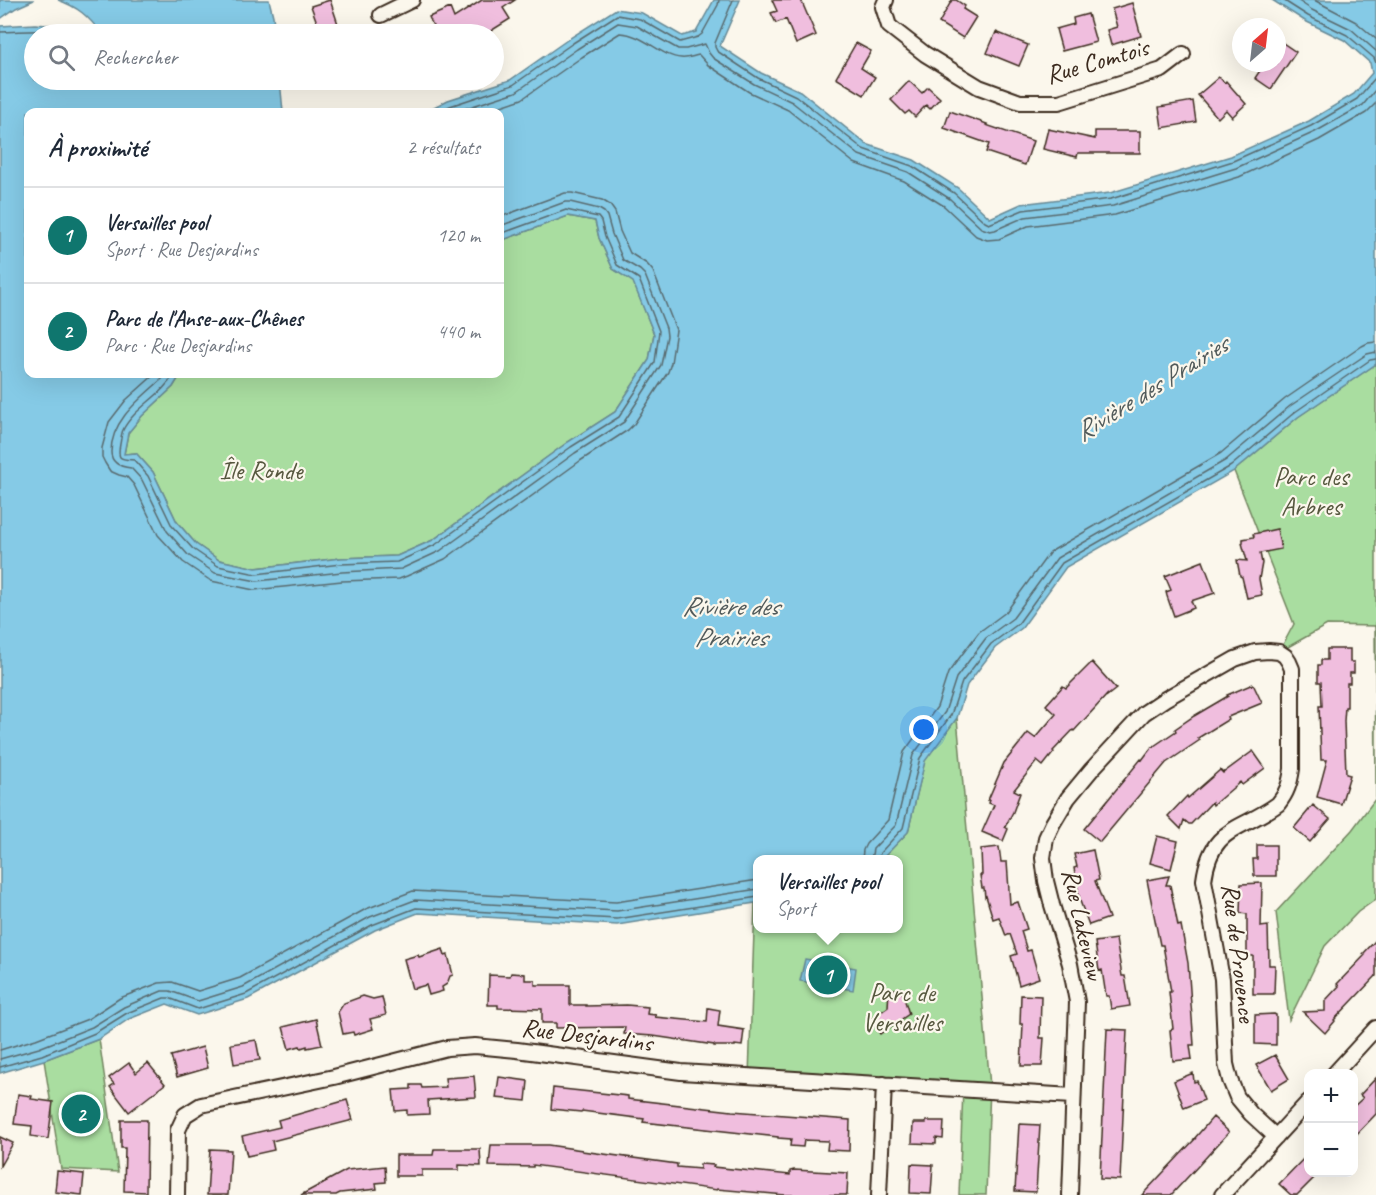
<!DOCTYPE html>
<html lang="fr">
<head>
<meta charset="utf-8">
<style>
  :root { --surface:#fff; --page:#f6f6f7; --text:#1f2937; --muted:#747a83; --line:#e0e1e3; --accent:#0f766e }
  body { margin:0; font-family:Caveat,sans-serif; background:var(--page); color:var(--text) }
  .controls { position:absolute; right:18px; bottom:18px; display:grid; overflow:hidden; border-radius:12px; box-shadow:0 6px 24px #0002 }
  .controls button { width:54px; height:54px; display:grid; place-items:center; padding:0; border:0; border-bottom:2px solid var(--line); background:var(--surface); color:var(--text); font:30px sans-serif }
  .compass { position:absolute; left:1232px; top:18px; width:54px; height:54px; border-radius:50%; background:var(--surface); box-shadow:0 6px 24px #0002; rotate:28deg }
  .you { position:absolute; left:924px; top:730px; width:21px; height:21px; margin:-15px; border:4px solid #fff; border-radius:50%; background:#1a73e8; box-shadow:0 0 0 9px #1a73e833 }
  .badge { display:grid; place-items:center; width:39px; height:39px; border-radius:50%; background:var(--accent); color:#fff; font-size:20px; font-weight:700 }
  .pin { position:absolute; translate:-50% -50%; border:3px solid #fff; box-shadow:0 2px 6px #0006 }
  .popup { position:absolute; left:753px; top:855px; width:150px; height:78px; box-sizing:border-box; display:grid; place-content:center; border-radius:12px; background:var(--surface); filter:drop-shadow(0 2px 4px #0005); font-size:20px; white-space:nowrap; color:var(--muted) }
  .popup b { font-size:22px; color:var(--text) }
  .popup::after { content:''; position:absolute; left:50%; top:100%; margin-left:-12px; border:12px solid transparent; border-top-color:var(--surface) }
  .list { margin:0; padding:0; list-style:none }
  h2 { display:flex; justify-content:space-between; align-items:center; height:78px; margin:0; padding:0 24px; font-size:26px }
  h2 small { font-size:20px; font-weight:400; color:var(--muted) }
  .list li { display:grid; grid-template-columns:39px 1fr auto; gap:18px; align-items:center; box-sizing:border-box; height:96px; padding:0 24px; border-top:2px solid var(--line) }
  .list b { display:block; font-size:22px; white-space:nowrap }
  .list p { margin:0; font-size:20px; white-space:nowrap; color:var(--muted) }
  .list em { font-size:20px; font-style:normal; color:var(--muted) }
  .icon { flex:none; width:33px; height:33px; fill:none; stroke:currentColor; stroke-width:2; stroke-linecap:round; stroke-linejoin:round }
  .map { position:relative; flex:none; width:1376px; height:1195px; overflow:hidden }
  .search { position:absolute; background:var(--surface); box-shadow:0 6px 24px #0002; left:24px; top:24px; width:480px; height:66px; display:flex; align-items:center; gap:15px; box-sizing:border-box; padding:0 21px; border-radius:33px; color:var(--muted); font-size:22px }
  .panel { position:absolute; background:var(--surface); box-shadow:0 6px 24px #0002; left:24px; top:108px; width:480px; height:270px; border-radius:12px }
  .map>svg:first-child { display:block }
  .green { fill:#a9dda0; stroke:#72845f; stroke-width:1.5 }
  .water { fill:#85cae6; stroke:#678a96; stroke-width:1.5 }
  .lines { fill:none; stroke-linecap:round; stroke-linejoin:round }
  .shore { stroke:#596a6e; stroke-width:1.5 }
  .building { fill:#f0bede; stroke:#3b2a1e; stroke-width:1.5 }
  .street-casing { stroke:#3b2a1e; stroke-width:18 }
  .street { stroke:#fbf7ec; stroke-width:14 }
  .labels { text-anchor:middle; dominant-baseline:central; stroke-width:4.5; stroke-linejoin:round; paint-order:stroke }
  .street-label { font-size:26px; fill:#3b2a1e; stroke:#fbf7ec }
  .park-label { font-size:26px; fill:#56573e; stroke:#fbf7ec }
  .water-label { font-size:27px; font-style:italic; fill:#515a5a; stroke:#fbf7ec }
</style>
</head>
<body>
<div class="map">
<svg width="1376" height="1195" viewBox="0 0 1376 1195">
  <rect width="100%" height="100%" fill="#fbf7ec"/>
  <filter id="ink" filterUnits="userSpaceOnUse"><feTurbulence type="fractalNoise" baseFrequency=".0167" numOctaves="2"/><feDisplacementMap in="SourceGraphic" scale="12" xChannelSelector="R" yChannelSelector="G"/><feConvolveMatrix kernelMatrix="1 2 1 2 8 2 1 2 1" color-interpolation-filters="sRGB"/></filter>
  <g filter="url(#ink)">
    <path class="green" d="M568 216 595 221 599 238 613 269 633 281 654 334 649 360 615 412 568 442 433 540 397 556 341 558 255 568 219 560 196 544 177 522 153 472 136 453 124 454 128 433 142 416 173 387 181 374H500V241Z
      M1376 364V899L1358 912 1325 946 1289 1020 1276 912 1352 830 1376 798 1375 626 1327 625 1279 652 1294 624 1234 471 1298 417Z
      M957 718 990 1086 986 1195H959L963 1089 749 1076 755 903 757 901 758 928H898V860L882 859 908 832 925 760Z
      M99 1039 118 1172 61 1169 44 1060Z"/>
    <path class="water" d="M0 0H34L16 8 0 19Z
      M58 0H269L273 16 275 34H101V33C88 16 78 7 58 0Z
      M714 0H740L720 46 761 73 800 91 866 144 914 160 958 188 990 218 1021 204 1110 193 1231 156 1309 121 1354 94 1372 73 1370 63 1344 40 1305 21 1272 0H1376V364L1298 417 1234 471 1066 567 1022 628 995 648 967 685 957 718 925 761 908 832 882 859 758 860 757 901 755 903 617 925 418 913 375 930 248 999 197 1015 167 1004 129 1019 99 1039 44 1060 0 1073V26L35 24 58 26 86 34H34V80H280L283 112H28V374H181L173 387 142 416 128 433 124 454 136 453 153 472 177 522 196 544 219 560 256 568 341 558 397 556 433 540 568 442 615 412 649 360 654 334 633 282 613 269 599 238 595 221 568 216 500 241V112H424L448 100 510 80 570 38 616 9 642 13 682 36 696 32Z
      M805 959 856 968 853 990 800 981Z"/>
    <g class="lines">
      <path class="shore" d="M733 0 715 43V47L717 51 758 78 796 96 863 149 912 166 954 193 985 222 989 224 1023 210 1111 199 1233 161 1311 126 1357 99 1376 77
        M1283 0 1308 16 1347 35 1374 58 1376 63
        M1297 0 1312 10 1351 29 1376 51
        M1314 0 1356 22 1376 39
        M0 32C22 32 44 28 66 34
        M437 112 450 106 513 85 573 43 617 15 640 19 680 42 698 37 702 34 718 5 719 0
        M454 112 516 92 577 49 618 23 637 26 678 49H686L705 44 709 53 713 58 754 84 792 102 859 155 908 172 950 199 981 228 990 231 995 230 1025 217 1113 206 1236 168 1315 132 1363 105 1376 89
        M483 112 522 99 582 57 620 33C644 34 661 57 681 58 687 59 693 56 699 55L708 65 749 92 788 110 854 163 904 181 944 206 976 236 987 240 999 239 1028 226 1115 215 1239 177 1319 140 1366 113 1376 103
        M155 374 126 400 109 422 102 448V457L105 463 110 471 119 475 127 477 134 485 158 535 183 562 211 581 254 590 342 581 399 579 407 576 445 559 580 461 628 430 634 424 668 372 671 363 676 330 653 271 647 264 630 253 620 231 615 212 610 205 602 200 572 193H565L500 217
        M165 374 162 379C140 399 111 420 111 452 111 464 121 467 131 468L142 480 167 531 188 555 215 573 257 581 342 572 401 569 440 551 575 453 624 422 661 365 667 336 666 328 645 275 640 270 623 260 612 234 607 216 604 212 599 209 570 202H565L500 226
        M174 374C162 396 134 408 123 430 121 434 121 440 120 444 117 460 120 459 134 460L148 476 172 526 193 549 218 566 256 574 341 564 397 562 435 545 571 447 619 417 655 362 659 331 639 279 617 265 605 237 601 221 598 217 566 210 500 234
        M862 860 863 850 866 844 888 820 904 752 937 707 948 673 979 632 1006 612 1050 552 1221 453 1285 399 1362 346 1368 343 1376 342
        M871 860 873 849 896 825 913 755 945 712 956 678 986 638 1013 618 1057 558 1226 460 1290 406 1367 354 1376 352
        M878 860 880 853 903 828 920 758 951 715 962 682 991 644 1018 624 1062 563 1231 466 1295 412 1370 360 1376 359
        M812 966 847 973 849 975 848 981 845 983 810 977 808 973 809 968Z
        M0 1050 36 1039 88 1019 120 998 159 983 172 982 198 991 240 978 366 909 413 891 616 902 758 880
        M0 1059 39 1048 92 1027 124 1007 162 991H170L198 1001 243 987 370 917 415 900 617 911 758 889
        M0 1067 42 1055 95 1033 127 1013 164 998H169L198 1009 246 994 372 925 416 908 617 919 758 897"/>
    </g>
    <path class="building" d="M330 0 340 30 327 34H321L311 6Z
      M482 0H515L503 8 510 19 486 34H413L433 26 429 17 450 8 454 18Z
      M772 0H801L816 35 796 44 786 19 776 23 771 13 777 11Z
      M952 0H956L965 6 963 9 976 17 963 38 939 23Z
      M1132 3 1141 36 1111 45 1107 30 1117 27 1112 9Z
      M1088 14 1096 42 1062 51 1056 29 1074 24 1073 18Z
      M996 32 1028 45 1019 66 987 53Z
      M1277 39 1296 52 1271 89 1255 78 1265 63H1277Z
      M856 43 871 51 861 68 875 77 864 95 836 78Z
      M1219 77 1225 83 1226 81 1246 104 1232 117 1226 110 1218 118 1198 95Z
      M909 81 922 93 928 87 940 98 930 109 926 105 915 117 909 111 905 114 891 100Z
      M1193 101 1196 122 1162 128 1159 107Z
      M950 111 987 124 986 125 1033 141 1025 165 986 152 989 144 944 128Z
      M1048 129 1095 139V131H1140V153H1078L1077 157 1043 149Z
      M1277 529 1281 549 1260 553 1262 563 1259 579 1262 595 1247 598 1242 577 1240 576 1237 560 1247 561 1242 543H1243V539L1254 537 1253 534Z
      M1203 561 1215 593 1191 601 1194 608 1174 616 1167 596 1166 592 1171 590 1165 576Z
      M1327 649H1350V662H1354V673H1350V683H1347V707H1345L1344 721 1346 774 1350 775 1341 804 1317 797 1327 760H1321L1319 706H1322L1321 682H1318V665H1321V660H1327Z
      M1092 662 1116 689 1107 696V695L1074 731 1073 730 1053 751 1054 752 1043 766 1037 761 1014 790 1020 793 1013 812 1005 827 1008 829 1003 841 982 832 994 805 989 803 990 800H988L1004 763 1028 733 1035 738 1056 714 1046 705 1063 686 1066 688Z
      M1253 684 1262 703 1228 717 1229 719 1198 738 1200 740 1166 763 1100 842 1084 829 1141 759 1142 760 1151 748 1176 731 1175 729 1194 716 1228 696 1227 695Z
      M1253 751 1265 768 1242 785 1240 782 1213 805 1212 802 1191 824H1189L1184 820 1181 829 1168 816 1187 796 1188 798 1220 770 1223 773Z
      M1313 805 1330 819 1310 842 1294 828Z
      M1157 836 1178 841 1171 869 1150 863Z
      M1257 845H1276V876H1254L1253 859H1257Z
      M999 847 1001 862H1007L1010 904 1018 902 1027 929 1021 931 1027 951 1031 950 1039 978 1019 985 1011 956 1017 954 1010 934 1006 936 999 917 993 919 986 896 985 897 984 888H982L980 875H982L981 849Z
      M1093 850 1099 880 1095 881 1109 918 1089 925 1080 901 1074 868 1077 867 1074 854Z
      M1169 876 1166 885H1170L1178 926 1181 925 1188 963 1194 1045H1190L1192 1059 1173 1061 1170 1030 1173 1029 1169 992H1171L1163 945H1160L1147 880Z
      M1262 883 1261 927 1268 926 1269 965H1275L1274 994H1253V956H1247V914L1240 913 1241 884Z
      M1116 939 1122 976H1125L1130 1006 1111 1009 1109 996H1106L1102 970 1099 971 1095 942Z
      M1376 940V976L1334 1020 1335 1021 1325 1033 1303 1012 1325 1011V1001L1339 986 1337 984 1365 955 1363 954Z
      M443 949 445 956 448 955 453 975 450 976 447 984 442 987 443 991 429 995 426 985 412 989 404 959 418 955 419 957Z
      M511 973 525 974V980H535V985H570V1005H586V1006L627 1005 648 1007 647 1014 656 1015 655 1017 707 1022 708 1008 720 1010 718 1026 744 1030 742 1046 735 1045V1046H714V1045L653 1036 624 1034 625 1027 556 1028V1023H542V1009L498 1008V1005H488L489 975 510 976Z
      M901 988 909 1014 880 1034 871 1019 888 1007 889 990Z
      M1021 995 1041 996 1040 1038H1044L1042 1066H1021L1023 1024H1020Z
      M363 996 373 999 382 997 386 1015 370 1019 373 1029 354 1035 353 1032 343 1034 338 1012 344 1003Z
      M1274 1014 1276 1015V1045L1255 1044V1015Z
      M316 1019 322 1045 307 1048V1046L301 1048 300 1046 289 1049 283 1027Z
      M1107 1029 1127 1030 1120 1180 1100 1179Z
      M256 1040 260 1060 234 1064 231 1044Z
      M203 1047 208 1068 177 1077 171 1056Z
      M1275 1055 1289 1079 1271 1090 1256 1065Z
      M129 1063 136 1073 148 1063 165 1084 129 1112 110 1087 114 1084 109 1078Z
      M1193 1073 1194 1082 1197 1081 1204 1100 1184 1108 1174 1081Z
      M474 1076 476 1097 428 1100 429 1114 407 1115V1110L395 1111 393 1090 411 1089V1085H421L422 1088 446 1087 445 1078Z
      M499 1077 528 1081 526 1101 496 1098Z
      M1376 1078V1114L1353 1138V1107L1363 1098 1360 1095Z
      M553 1088 628 1096V1099L732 1111 850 1120 849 1151 827 1150 828 1141 804 1140 803 1147 790 1146 791 1139 778 1138V1137L643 1122 644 1119 582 1111 581 1112 551 1109Z
      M18 1094 32 1096 31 1099 53 1102 48 1139 31 1136 32 1126 14 1124Z
      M347 1100 353 1120 272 1141 274 1150 247 1156 242 1136 280 1127 278 1120Z
      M1213 1117 1229 1132 1199 1165 1171 1195H1142L1195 1139H1194Z
      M121 1120H147L146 1192 124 1191 125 1148H121Z
      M926 1121H944L943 1139 936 1138V1144L912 1143 913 1123H926Z
      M1019 1124 1040 1125 1036 1192 1015 1191Z
      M0 1137 13 1143 0 1166Z
      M491 1145H548L582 1150V1151L677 1164V1167L700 1169V1164L714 1165 713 1167 790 1175V1171L794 1170 848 1173 847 1195H785L717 1189V1190L533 1165V1167L489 1166Z
      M210 1149 231 1150 228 1195H207Z
      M434 1149H480L481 1166 459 1165V1170H422V1176H396V1155H433Z
      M1308 1154V1173L1314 1178 1297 1195H1291L1279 1184Z
      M911 1164 933 1165 931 1194 910 1193Z
      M385 1166 386 1182 376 1183 377 1189 340 1193 336 1195H301L347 1170Z
      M57 1171 84 1174 82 1195 55 1192Z"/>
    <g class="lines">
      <g class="street-casing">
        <path id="street" d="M886 0 883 7 889 26 925 54 979 87 1020 102H1059L1162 70 1183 54
          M381 15 412 0
          M1334 1074 1376 1028
          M177 1195 178 1130 185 1115 201 1105 334 1077 447 1048 475 1046 517 1050 681 1072 1072 1096
          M879 1195 884 1084
          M1070 1195 1077 1002 1070 964 1052 905 1046 881 1043 858 1046 838 1053 823 1068 798 1092 769 1144 713 1165 699 1235 659 1255 652 1269 651 1279 652 1285 656 1289 662 1292 669V769C1290 783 1287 793 1278 804 1241 831 1211 826 1204 880L1222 979 1226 1064 1230 1080 1237 1097 1251 1114 1276 1137
          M1222 1195 1308 1102"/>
      </g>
      <use href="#street" class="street"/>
    </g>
  </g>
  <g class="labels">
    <g class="street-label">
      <text transform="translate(1097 61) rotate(-16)">Rue Comtois</text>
      <text transform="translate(1083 924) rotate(77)">Rue Lakeview</text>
      <text transform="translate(1239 953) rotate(83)">Rue de Provence</text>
      <text transform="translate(587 1035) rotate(7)">Rue Desjardins</text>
    </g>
    <g class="park-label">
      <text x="261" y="470">Île Ronde</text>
      <text x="1311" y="476">Parc des<tspan x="1311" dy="30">Arbres</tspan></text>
      <text x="902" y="992">Parc de<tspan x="902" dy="30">Versailles</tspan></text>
    </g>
    <g class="water-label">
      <text transform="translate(1151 388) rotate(-32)">Rivière des Prairies</text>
      <text x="730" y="606">Rivière des<tspan x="730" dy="31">Prairies</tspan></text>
    </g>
  </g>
</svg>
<div class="controls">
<button>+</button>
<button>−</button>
</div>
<svg class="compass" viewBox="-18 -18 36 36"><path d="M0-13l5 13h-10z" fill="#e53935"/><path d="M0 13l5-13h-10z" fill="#747a83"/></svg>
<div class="you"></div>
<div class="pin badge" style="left:828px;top:975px">1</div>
<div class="popup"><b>Versailles pool</b>Sport</div>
<div class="pin badge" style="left:81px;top:1114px">2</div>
<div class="search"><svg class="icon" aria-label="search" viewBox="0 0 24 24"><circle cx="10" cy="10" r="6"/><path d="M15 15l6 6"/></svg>Rechercher</div>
<section class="panel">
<h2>À proximité<small>2 résultats</small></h2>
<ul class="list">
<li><span class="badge">1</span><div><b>Versailles pool</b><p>Sport · Rue Desjardins</p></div><em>120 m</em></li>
<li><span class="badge">2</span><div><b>Parc de l'Anse-aux-Chênes</b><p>Parc · Rue Desjardins</p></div><em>440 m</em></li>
</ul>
</section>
</div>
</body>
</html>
